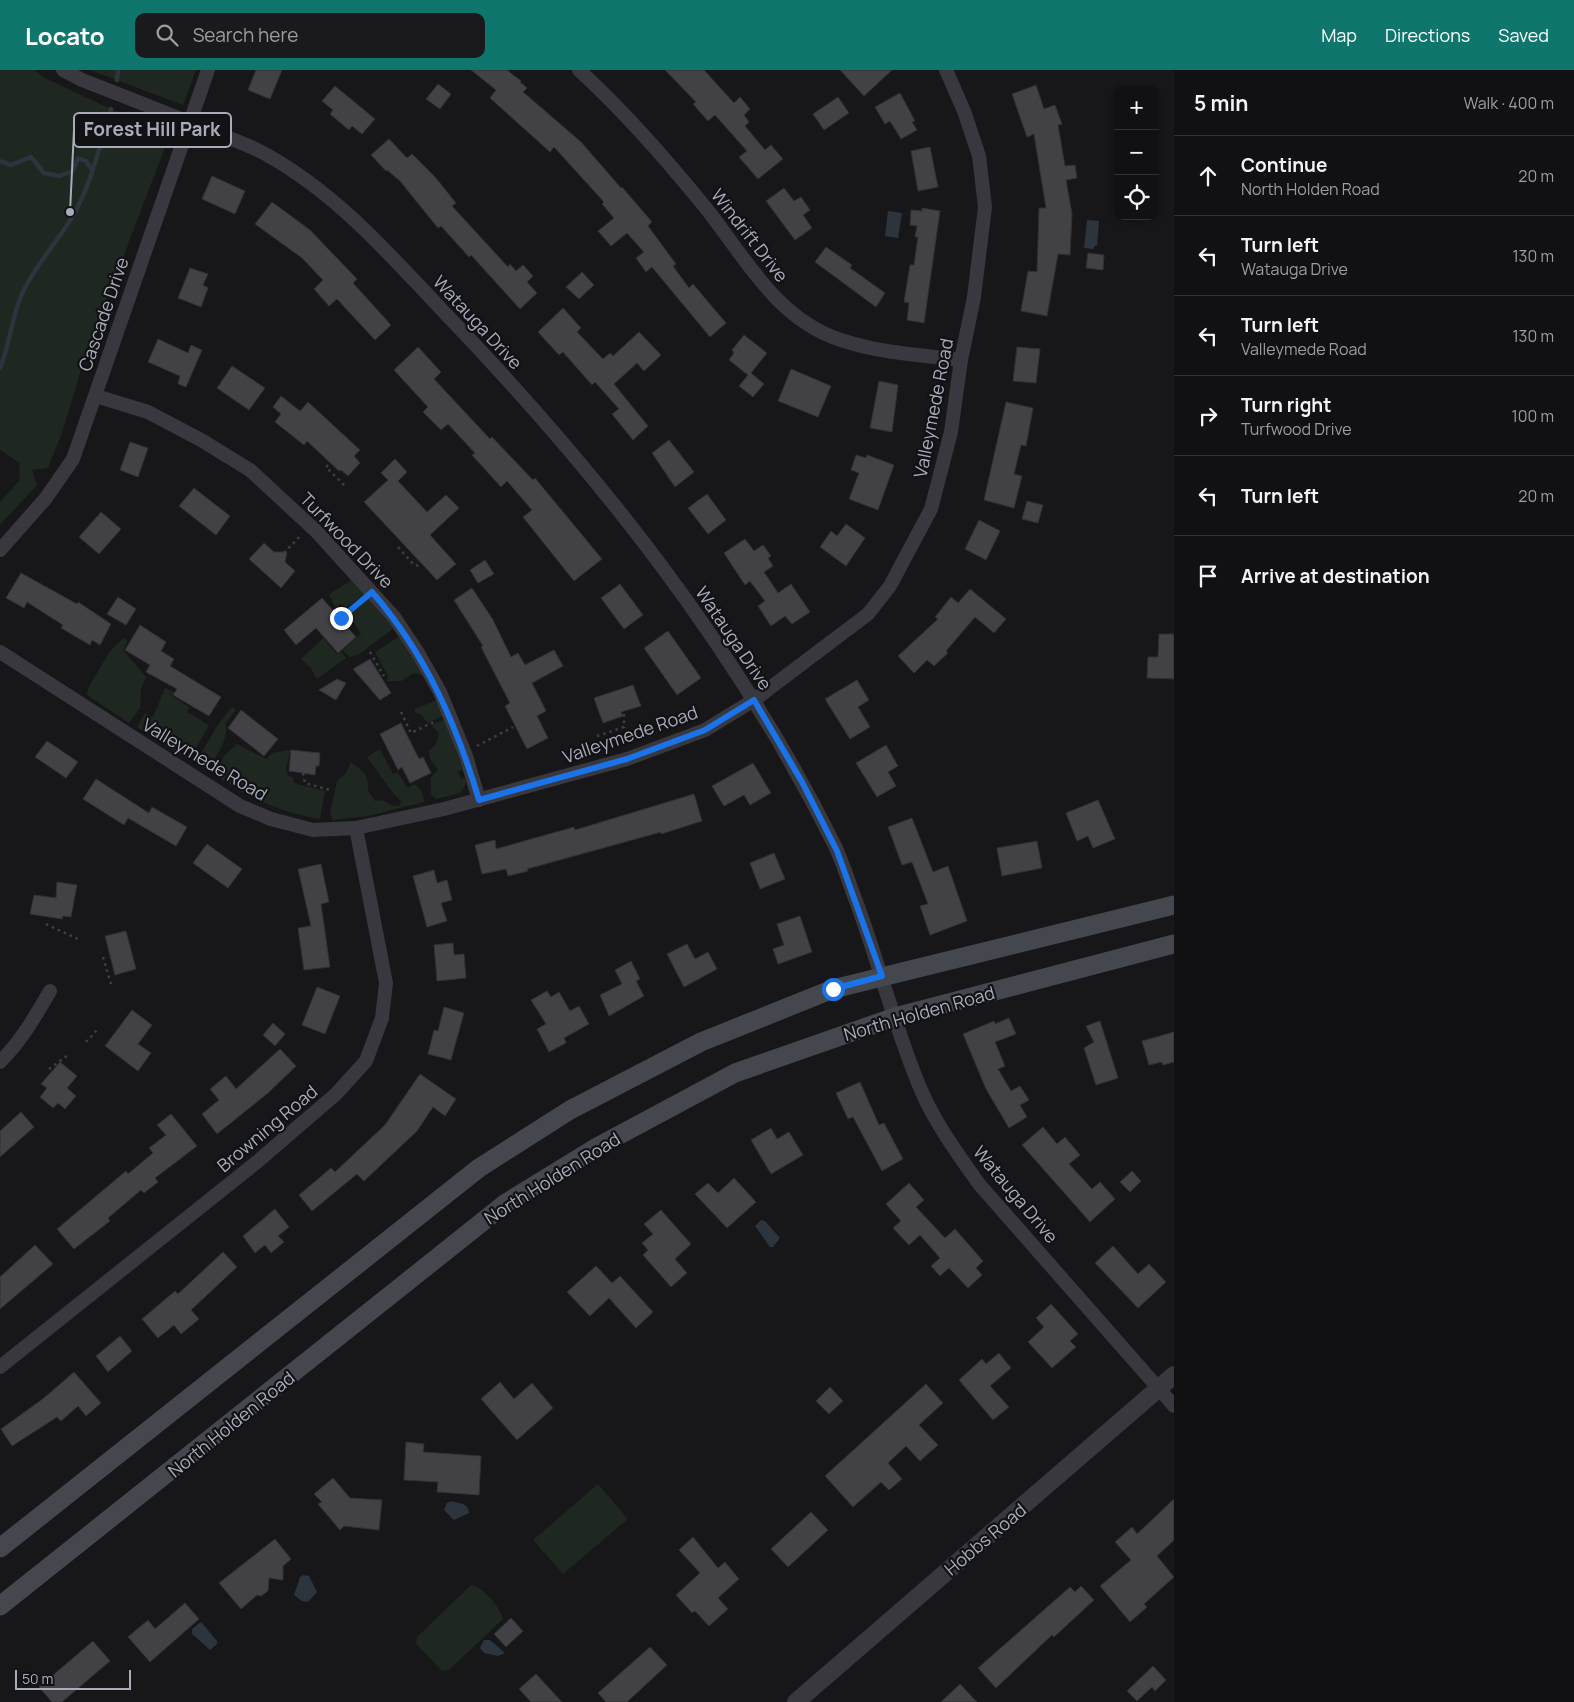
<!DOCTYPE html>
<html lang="en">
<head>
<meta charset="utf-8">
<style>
  :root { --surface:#111113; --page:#1a1a1c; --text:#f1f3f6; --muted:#9c9da0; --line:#303133; --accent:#0f766e }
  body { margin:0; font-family:Manrope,sans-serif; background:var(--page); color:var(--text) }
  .controls { position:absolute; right:15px; top:15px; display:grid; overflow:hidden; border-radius:10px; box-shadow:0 2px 8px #0003 }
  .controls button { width:45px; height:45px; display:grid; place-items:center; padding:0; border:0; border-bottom:1px solid var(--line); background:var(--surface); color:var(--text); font:25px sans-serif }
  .scale { position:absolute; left:15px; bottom:12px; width:116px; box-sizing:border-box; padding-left:5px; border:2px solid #a8acba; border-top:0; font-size:14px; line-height:18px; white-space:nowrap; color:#a8acba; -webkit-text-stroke:4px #121214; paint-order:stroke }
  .stop { position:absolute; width:15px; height:15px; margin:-11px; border:4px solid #1a73e8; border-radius:50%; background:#fff }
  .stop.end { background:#1a73e8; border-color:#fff; box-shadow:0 1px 5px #0008 }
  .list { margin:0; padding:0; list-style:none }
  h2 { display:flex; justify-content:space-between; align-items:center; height:65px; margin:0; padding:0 20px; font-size:21px }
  h2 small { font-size:16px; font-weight:400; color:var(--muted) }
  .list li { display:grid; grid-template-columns:32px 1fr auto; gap:15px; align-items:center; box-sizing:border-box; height:80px; padding:0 20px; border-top:1px solid var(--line) }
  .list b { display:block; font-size:19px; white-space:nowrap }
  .list p { margin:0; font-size:16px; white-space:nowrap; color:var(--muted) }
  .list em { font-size:16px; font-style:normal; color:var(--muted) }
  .icon { flex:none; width:28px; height:28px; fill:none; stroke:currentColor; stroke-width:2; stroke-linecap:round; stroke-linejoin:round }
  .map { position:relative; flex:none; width:1174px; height:1632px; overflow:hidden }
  header { display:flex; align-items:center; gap:30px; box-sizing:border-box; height:70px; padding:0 25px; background:var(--accent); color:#fff }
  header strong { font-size:24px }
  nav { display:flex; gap:28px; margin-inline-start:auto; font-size:18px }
  .search { width:350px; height:45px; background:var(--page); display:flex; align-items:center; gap:12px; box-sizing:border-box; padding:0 18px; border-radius:10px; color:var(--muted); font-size:19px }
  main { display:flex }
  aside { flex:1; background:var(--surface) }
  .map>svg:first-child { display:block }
  .green { fill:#1e2720 }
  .water { fill:#2c343e }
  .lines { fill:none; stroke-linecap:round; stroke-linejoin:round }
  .stream { stroke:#2c343e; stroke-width:4.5 }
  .building { fill:#414146; stroke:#313135 }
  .path { stroke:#3d3f45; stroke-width:2.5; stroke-dasharray:2.5 4; stroke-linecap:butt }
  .minor { stroke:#38383e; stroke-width:14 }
  .tertiary { stroke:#38383e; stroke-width:18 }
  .secondary { stroke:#45474e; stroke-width:19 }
  .route { stroke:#1a73e8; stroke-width:6 }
  .labels { text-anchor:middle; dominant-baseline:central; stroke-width:4.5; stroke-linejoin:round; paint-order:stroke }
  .street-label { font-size:18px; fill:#a8acba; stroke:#121214 }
  .leader { fill:none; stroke:#a8acba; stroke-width:2 }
  .callout-dot { fill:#a8acba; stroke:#121214; stroke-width:2 }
  .callout { fill:#121214; stroke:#a8acba; stroke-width:2 }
  .callout-label { font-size:19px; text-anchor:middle; font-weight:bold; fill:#a8acba }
</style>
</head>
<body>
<header>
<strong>Locato</strong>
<div class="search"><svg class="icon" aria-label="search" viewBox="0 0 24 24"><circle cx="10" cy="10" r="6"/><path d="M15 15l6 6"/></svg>Search here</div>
<nav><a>Map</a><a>Directions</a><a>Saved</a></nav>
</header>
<main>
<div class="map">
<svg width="1174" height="1632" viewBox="0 0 1174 1632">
  <rect width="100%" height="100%" fill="#171719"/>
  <path class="green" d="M0 0H34L45 8 111 39 172 59 84 290 62 363 48 398 32 400 37 415 0 455V432L19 411 20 393 0 380Z
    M90 0H196L183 35Z
    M354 509 367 523 347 537 340 534 335 537 329 524Z
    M369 526 395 557 358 585 349 587 343 580 361 564 348 543Z
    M401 565 426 606 414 603 401 611H387L388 606 375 582Z
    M123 568 128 571 123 580 146 607 141 620 140 638 129 653 87 625 88 618 110 581Z
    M323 568 337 584 341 582 346 588 317 609 310 597 301 589Z
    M165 618 174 622 172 626 189 637 187 642 209 655 192 685 187 689 137 657 145 643 153 647Z
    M437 630 444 645 428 653 420 644 415 643V639Z
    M232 637 236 640 226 653C229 667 216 692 204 699L196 694 198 689 217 656Z
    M445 650 463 700 458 702 461 709 465 708 466 714 460 723 436 729 431 724V707L438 700 430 689 429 681 436 674 439 663 431 655Z
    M237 674 266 689 272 683 290 680 286 700 288 706 293 707 294 713 325 721 320 749C280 742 247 728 214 704L225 685Z
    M380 679 393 704 398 703 408 718 414 714C420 718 424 724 424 732L368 746 333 750 330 743 337 711 346 703 351 692 365 703 368 712V721L375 731 382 730 393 736 400 735 401 731 393 723 367 687Z
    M598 1414 628 1449 563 1504 533 1470Z
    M471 1515C483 1517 500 1537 503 1549L449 1600 442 1601 416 1574 417 1567Z"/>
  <path class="water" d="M888 141 902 143 898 168 885 166Z
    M1087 150 1099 151 1097 176H1094V179L1084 178Z
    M761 1150 765 1151 780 1168 773 1177H770L755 1156Z
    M451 1431C459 1434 468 1432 469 1443L454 1450 444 1440 447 1433Z
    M303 1505 309 1506 317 1522 308 1532 302 1531 294 1525 300 1507Z
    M201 1552 217 1571V1574L210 1580 192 1564V1559Z
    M484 1570H490L505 1583 498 1586 484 1583 480 1578Z"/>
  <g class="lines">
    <path class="stream" d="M117 10 118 0
      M0 91 11 95 31 87 44 103 59 106 73 101 78 88 86 91 92 100
      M0 298C10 275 11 248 22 224 35 195 58 172 74 144 92 112 100 74 111 39"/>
  </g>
  <path class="building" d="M256 0H282L270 29 248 20Z
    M471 0H507L521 11 520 12 527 18 523 22 581 72 621 118 622 117 652 152 648 156 676 194 673 196 689 218 693 214 726 253 710 267 652 197 646 202 636 188 644 182 627 163 611 176 598 161 614 148 602 134 604 132 554 77 550 82 490 28 496 20Z
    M665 0H704L734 33 740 27 750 39 744 45 749 52 745 56 765 80 771 75 783 89 758 109 739 87 747 81 715 45 708 51 693 34 696 32Z
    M840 0H892L864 26Z
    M438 14 451 24 440 39 426 29Z
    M1036 15 1044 39 1055 35 1062 54 1058 55 1065 96 1075 95 1077 108 1066 110 1072 144 1070 185 1058 184 1047 246 1021 241 1028 201 1037 202 1039 138H1046L1034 64 1027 67 1012 24Z
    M335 16 375 49 362 64 352 56 349 60 330 44 333 40 322 31Z
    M900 23 915 51 912 52 917 60 901 69 890 51 885 54 875 37Z
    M838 27 849 43 824 60 813 44Z
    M389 69 407 88 412 84 435 107 456 133 452 136 508 197 510 194 516 201 523 195 533 206 527 212 537 223 520 239 471 185 469 187 441 156 438 158 400 111 387 100 386 101 371 85Z
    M930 77 938 117 918 121 911 81Z
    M212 106 245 121 235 144 202 129Z
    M784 118 794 131 801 127 810 140 803 145 812 158 795 170 766 131Z
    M272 132 310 160 357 209 353 213 391 255 375 270 337 229 329 236 314 219 323 210 302 188 255 154Z
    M922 138 940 141 924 253 907 250 909 233 904 232 910 195H914L918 167H915L917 156 910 155 911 140 922 141Z
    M826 177 852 195 850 198 885 223 876 237 815 192Z
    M1088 183 1104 185 1103 200 1086 198Z
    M190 198 208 204 203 215 208 218 201 237 178 228Z
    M582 202 594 215 579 229 566 217Z
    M563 238 581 258 577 262 603 289 610 283 613 286 639 262 661 285 644 301 637 293 614 314 648 356 633 370 612 344 619 339 595 312 592 315 563 282 559 285 538 262Z
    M744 265 767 283 751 303 764 314 753 327 739 316 748 305 729 290 734 283 732 280Z
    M158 269 188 283 191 275 202 280 186 317 178 314 180 306 148 292Z
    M418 277 441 302 434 309 490 369 492 367 533 410 535 408 602 489 574 511 523 447 532 440 507 411 501 417 472 385 475 383 448 354 441 360 423 342 428 337 394 300Z
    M1017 277 1040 279 1036 313 1013 311Z
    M232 296 265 318 249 340 217 318Z
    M791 299 831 316 818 347 778 331Z
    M879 311 898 315 892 362 870 358Z
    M281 326 300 341 308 332 360 380 354 386 360 393 348 406 341 400 339 401 307 371 304 375 275 352 281 344 273 337Z
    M1006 332 1033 338 1026 376 1021 375 1014 404 1022 406 1014 438 984 430Z
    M669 370 694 402 675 417 652 383Z
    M130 372 148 378 138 407 120 400Z
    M856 385 866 388 867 385 894 395 878 440 849 429 859 403 851 400Z
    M395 389 407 402 398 411 427 442 446 425 459 438 430 465 456 494 437 510 364 432 388 410 381 403Z
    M194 418 230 446 216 465 179 436Z
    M707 424 726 450 708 464 688 438Z
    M1027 431 1043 435 1038 453 1022 449Z
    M101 442 121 459 99 484 79 467Z
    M979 450 1000 461 986 490 965 479Z
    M846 454 865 468 846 496 820 477 831 461 837 466Z
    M745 469 754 481 763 475 771 486 768 488 773 496 764 502 778 523 791 514 810 542 792 554 785 546 771 556 758 536 765 531 750 511 745 515 724 483Z
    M264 473 274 482H287L285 492 295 501 281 518 249 489Z
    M485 490 494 504 478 513 470 500Z
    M21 503 77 534 78 532 111 554 100 575 92 570 90 575 61 558 63 555 27 532 24 538 6 528Z
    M620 514 643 545 624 559 601 528Z
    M472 518 493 550 511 587 518 583 525 595 554 580 563 596 532 613 546 641 537 646 548 668 527 679 505 636 510 633 481 577 483 576 454 530Z
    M970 519 1006 549 994 563 975 547 946 581 948 583 934 596 927 590 914 603 898 586 938 549 935 547 951 527 958 533Z
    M118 527 136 539 126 555 107 544Z
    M322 528 356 567 338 583 316 558 296 575 284 560Z
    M140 555 166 572 161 581 174 589 170 596 221 627 209 646 173 625 177 619 146 602 150 595 125 580Z
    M668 561 701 608 677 625 644 578Z
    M1159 564H1174V609L1147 608 1148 587H1158Z
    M370 589 391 623 380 630 353 599Z
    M337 609 346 613 336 630 319 620Z
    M857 610 869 630 858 637 870 657 850 669 825 629Z
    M633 615 641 636 621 642 623 646 603 653 594 628Z
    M241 640 278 669 264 686 228 658Z
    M401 653 419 689 423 687 431 703 410 713 402 697 398 700 380 664Z
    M47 671 78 692 66 708 35 687Z
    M886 675 898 696 888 702 896 716 877 727 856 693Z
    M291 680 320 683 319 696H316L315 705 289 701Z
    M753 693 771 723 750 735 744 725 724 736 712 716Z
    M96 709 149 743 152 737 187 757 176 776 128 748 124 755 83 729Z
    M694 724 702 751 661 764V762L527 799 528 801 508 806 506 799 482 804 475 775 495 770 496 779 574 757 575 760Z
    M1098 730 1115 769 1093 778 1088 766 1077 771 1066 743Z
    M912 748 933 802 948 796 967 851 930 865 920 836 928 834 912 792 902 795 888 757Z
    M1037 771 1042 798 1002 806 997 778Z
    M207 774 242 799 228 818 193 793Z
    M774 783 785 809 760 819 750 793Z
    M321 794 329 832 321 834 330 897 304 900 298 858 311 856 298 799Z
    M434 800 437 813 447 810 452 830 441 833 447 851 427 857 413 806Z
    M57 812 77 815 71 847 63 846 62 849 30 844 34 825 56 828Z
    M800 846 812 882 778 894 773 879 784 875 777 854Z
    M126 861 136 899 115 905 105 866Z
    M453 873 454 885 464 884 466 908 437 911 434 875Z
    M687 874 695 889 708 882 717 899 684 917 667 884Z
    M631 891 640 909 636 911 644 926 609 946 600 925 622 914 615 900Z
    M317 917 340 926 325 964 302 955Z
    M547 921 551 927 559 922 570 941 579 936 589 954 564 968 566 973 549 982 537 959 546 954 531 930Z
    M444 937 464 943 451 990 428 984 434 960 438 961Z
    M132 940 152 955 138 974 151 983 138 1001 105 976Z
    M1009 948 1016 964 995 972 1005 996 998 999 1011 1021 1020 1016 1029 1030 1020 1035 1027 1047 1009 1058 986 1019 963 964 994 951 995 954Z
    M1100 951 1118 1008 1096 1015 1084 978 1094 972 1086 956Z
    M273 953 285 964 275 976 263 965Z
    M1174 962V992L1163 995 1162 992 1149 995 1142 971Z
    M280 979 296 996 268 1023 217 1064 202 1044 219 1030 210 1019 226 1006 236 1019Z
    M60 992 77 1006 67 1018 76 1026 65 1039 58 1033 53 1038 40 1027 47 1018 41 1014Z
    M420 1004 456 1029 445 1046 433 1037 417 1061 364 1111 357 1104 312 1141 299 1125 331 1098 335 1102 385 1055Z
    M860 1012 879 1055 884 1053 903 1089 882 1101 853 1047 848 1049 836 1023Z
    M21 1042 34 1057 0 1087V1061Z
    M171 1044 197 1076 155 1108 158 1112 144 1123 141 1120 108 1148 110 1151 74 1179 57 1159 126 1101 128 1104 153 1083 149 1078 166 1065 157 1055Z
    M1043 1057 1057 1074 1065 1067 1080 1085 1069 1094 1092 1119 1100 1112 1115 1129 1090 1152 1022 1075Z
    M771 1058 777 1069 789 1062 803 1085 771 1104 751 1070Z
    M1132 1101 1141 1111 1130 1122 1120 1112Z
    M734 1108 756 1132 727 1158 695 1124 708 1113 718 1123Z
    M909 1113 924 1130 916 1137 945 1168 955 1159 983 1191 976 1198 982 1205 968 1218 949 1198 940 1206 931 1196 940 1188 920 1165 909 1175 893 1158 901 1151 886 1134Z
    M275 1139 289 1157 278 1166 284 1172 271 1183 265 1175 255 1183 243 1166Z
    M661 1140 691 1174 675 1189 687 1203 671 1217 643 1185 648 1180 642 1173 653 1164 644 1154Z
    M35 1175 53 1194 0 1239V1207Z
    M1113 1176 1138 1204 1149 1194 1166 1212 1138 1238 1095 1193Z
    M223 1182 237 1197 191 1240 199 1249 181 1264 174 1255 158 1268 142 1249 175 1221 178 1224Z
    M596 1196 612 1213 620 1206 653 1242 636 1258 609 1228 590 1246 567 1222Z
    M1051 1234 1078 1264 1070 1271 1076 1277 1052 1298 1028 1272 1044 1257 1036 1248Z
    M120 1266 132 1281 108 1302 96 1286Z
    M999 1283 1011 1298 990 1316 1009 1337 993 1350 959 1310 982 1289 986 1294Z
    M74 1302 101 1333 86 1346 78 1336 61 1351 57 1347 12 1376 1 1359 44 1328Z
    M500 1312 514 1329 532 1313 553 1338 517 1370 481 1329Z
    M926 1314 943 1333 919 1355 938 1375 920 1391 906 1376 888 1393 902 1409 889 1420 881 1412 853 1437 825 1406Z
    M830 1317 843 1331 829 1344 816 1331Z
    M406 1372 424 1374 423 1382 481 1386 479 1425 437 1422 438 1412 404 1410Z
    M333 1408 350 1428 382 1430 379 1460 344 1456 340 1460 318 1434 322 1432 314 1424Z
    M1174 1429V1470L1157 1486 1174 1507 1144 1534 1147 1537 1130 1552 1100 1516 1131 1490 1115 1472 1132 1457 1137 1464Z
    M811 1442 828 1460 788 1497 771 1479Z
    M693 1467 718 1498 725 1492 739 1509 718 1528 728 1539 709 1556 695 1541 692 1543 676 1525 700 1503 679 1480Z
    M275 1469 291 1489 283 1496V1510L269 1508 268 1521 261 1526 257 1525 241 1539 219 1513Z
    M1081 1516 1094 1530 1054 1567 1052 1565 996 1618 978 1598 1070 1517 1075 1522Z
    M185 1533 199 1549 150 1592 128 1567 148 1550 155 1559Z
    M511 1548 523 1561 506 1577 494 1564Z
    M93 1571 110 1591 62 1632H52L39 1617Z
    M650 1577 667 1595 627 1632H606L598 1623Z
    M1153 1596 1166 1610 1155 1621 1152 1617 1137 1631 1127 1621Z
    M536 1604 562 1632H531L519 1619Z
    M960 1614 977 1632H941Z"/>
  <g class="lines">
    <path class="path" d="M328 395 326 397 347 418
      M398 477 414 495 419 496
      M284 483 301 465
      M341 547 361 531
      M370 582 384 606
      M401 642 411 663 436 651
      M597 666 624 657V644
      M477 676 513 657
      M303 703 305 713 330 720
      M46 854 78 869
      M103 887 111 914
      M86 972 98 959
      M49 999 68 985"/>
    <path class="minor" d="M63 0 82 10C126 27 169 44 213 62 231 69 250 75 267 85 337 124 389 184 443 241 597 401 736 576 835 776 843 793 849 813 856 831 879 893 895 959 921 1020 935 1053 958 1084 979 1114L1174 1336
      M579 0C625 42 666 89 705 137 745 187 776 249 841 270 879 283 921 285 961 290
      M96 326 148 342 201 370 250 400 316 461 394 547 418 583 440 622 466 686 479 730
      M0 480 46 428 73 389 208 0
      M0 582 240 736 271 749 313 760 356 758 444 739 627 689 705 660 754 630 868 544 890 516 931 439 951 362 961 290 974 227 985 137 979 86 964 41 946 0
      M0 992C21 971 35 947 50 921
      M0 1297 257 1092 336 1024 366 991 382 948 386 913 356 758"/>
    <path class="tertiary" d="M796 1632 1174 1305"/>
    <path class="secondary" d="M0 1478 479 1098 570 1040 701 972 833 919 1174 835
      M0 1536 506 1133 597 1077 735 1003 895 947 1174 874"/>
  </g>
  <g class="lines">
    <path class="route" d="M341 548 372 522C425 583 456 653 479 730L627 689 705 660 754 630 802 712 837 781 882 906 833 919"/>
  </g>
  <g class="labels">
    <g class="street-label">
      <text transform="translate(750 165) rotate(52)">Windrift Drive</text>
      <text transform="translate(103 244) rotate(-71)">Cascade Drive</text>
      <text transform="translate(478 252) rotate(47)">Watauga Drive</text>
      <text transform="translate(933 338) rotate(-79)">Valleymede Road</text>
      <text transform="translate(347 470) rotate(46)">Turfwood Drive</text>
      <text transform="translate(734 568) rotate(56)">Watauga Drive</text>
      <text transform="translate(630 664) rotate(-19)">Valleymede Road</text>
      <text transform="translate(205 689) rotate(31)">Valleymede Road</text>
      <text transform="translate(919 943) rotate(-16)">North Holden Road</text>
      <text transform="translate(267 1058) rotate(-40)">Browning Road</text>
      <text transform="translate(552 1108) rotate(-32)">North Holden Road</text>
      <text transform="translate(1016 1124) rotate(50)">Watauga Drive</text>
      <text transform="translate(231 1354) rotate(-39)">North Holden Road</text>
      <text transform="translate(985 1469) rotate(-40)">Hobbs Road</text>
    </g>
  </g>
  <path class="leader" d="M70 142L74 60"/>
  <circle class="callout-dot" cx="70" cy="142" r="5"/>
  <rect class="callout" x="74" y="43" width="157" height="34" rx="5"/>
  <g class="callout-label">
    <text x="152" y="66">Forest Hill Park</text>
  </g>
</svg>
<div class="controls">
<button>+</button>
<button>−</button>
<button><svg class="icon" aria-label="locate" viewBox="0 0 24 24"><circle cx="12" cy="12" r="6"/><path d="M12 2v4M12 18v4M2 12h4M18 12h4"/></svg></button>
</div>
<div class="scale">50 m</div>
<div class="stop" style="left:833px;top:919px"></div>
<div class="stop end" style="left:341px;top:548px"></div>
</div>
<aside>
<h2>5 min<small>Walk · 400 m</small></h2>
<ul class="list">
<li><svg class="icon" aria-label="ahead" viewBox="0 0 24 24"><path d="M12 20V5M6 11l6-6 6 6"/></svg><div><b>Continue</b><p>North Holden Road</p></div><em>20 m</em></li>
<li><svg class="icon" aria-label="left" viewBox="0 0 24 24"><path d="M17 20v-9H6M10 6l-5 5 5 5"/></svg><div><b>Turn left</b><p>Watauga Drive</p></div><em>130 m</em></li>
<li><svg class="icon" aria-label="left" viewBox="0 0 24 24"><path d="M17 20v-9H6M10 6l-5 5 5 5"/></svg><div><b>Turn left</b><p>Valleymede Road</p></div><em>130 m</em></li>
<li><svg class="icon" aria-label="right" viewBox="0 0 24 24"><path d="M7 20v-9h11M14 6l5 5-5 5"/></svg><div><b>Turn right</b><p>Turfwood Drive</p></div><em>100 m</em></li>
<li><svg class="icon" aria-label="left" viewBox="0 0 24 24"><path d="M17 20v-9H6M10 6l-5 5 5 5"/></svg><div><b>Turn left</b></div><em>20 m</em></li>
<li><svg class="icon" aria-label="arrive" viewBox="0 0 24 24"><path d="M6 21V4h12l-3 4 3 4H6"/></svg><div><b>Arrive at destination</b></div></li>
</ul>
</aside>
</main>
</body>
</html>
